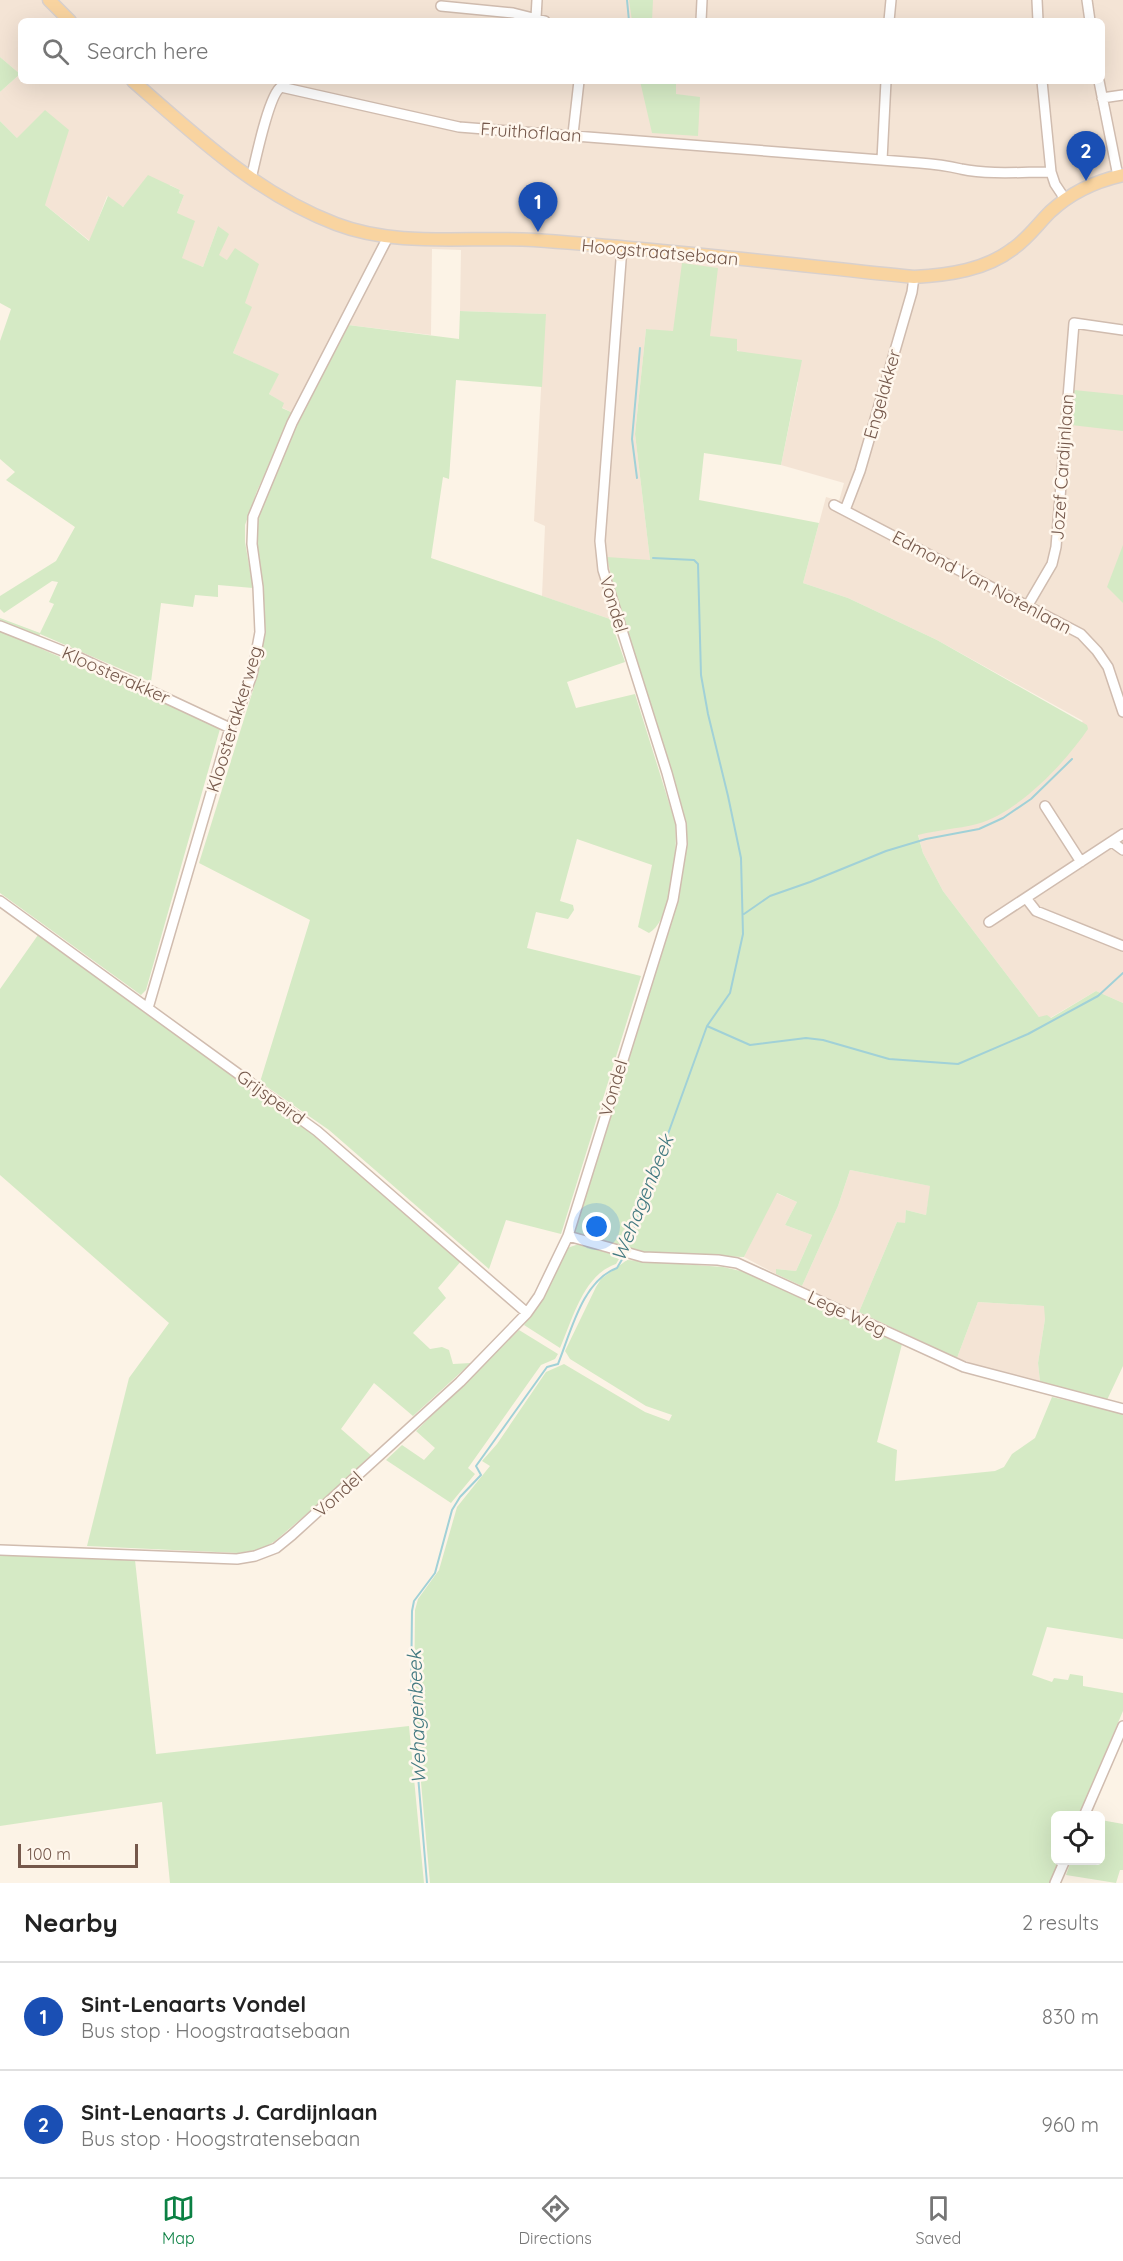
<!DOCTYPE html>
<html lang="en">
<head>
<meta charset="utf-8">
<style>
  :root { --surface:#fff; --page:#f6f6f6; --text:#222; --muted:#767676; --line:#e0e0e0; --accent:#0b8043 }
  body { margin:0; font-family:Quicksand,sans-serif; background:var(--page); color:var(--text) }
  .controls { position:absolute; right:18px; bottom:18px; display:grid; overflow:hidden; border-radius:9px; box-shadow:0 6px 24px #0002 }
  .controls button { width:54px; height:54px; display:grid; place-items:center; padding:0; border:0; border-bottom:2px solid var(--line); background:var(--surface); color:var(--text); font:30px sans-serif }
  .scale { position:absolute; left:18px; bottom:15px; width:120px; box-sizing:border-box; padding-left:6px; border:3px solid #75584b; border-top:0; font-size:16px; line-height:21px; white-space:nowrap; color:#75584b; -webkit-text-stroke:4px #fff7ed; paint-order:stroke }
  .you { position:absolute; left:597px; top:1227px; width:21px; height:21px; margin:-15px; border:4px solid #fff; border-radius:50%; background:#1a73e8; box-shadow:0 0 0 9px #1a73e833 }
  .badge { display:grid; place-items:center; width:39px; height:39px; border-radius:50%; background:var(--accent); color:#fff; font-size:20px; font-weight:700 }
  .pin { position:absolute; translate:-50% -50px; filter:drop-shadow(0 2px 3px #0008) }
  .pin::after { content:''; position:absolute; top:32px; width:21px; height:18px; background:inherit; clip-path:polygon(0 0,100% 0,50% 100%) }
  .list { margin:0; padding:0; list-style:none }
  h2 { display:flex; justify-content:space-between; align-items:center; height:78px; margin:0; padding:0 24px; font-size:26px }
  h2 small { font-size:20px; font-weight:400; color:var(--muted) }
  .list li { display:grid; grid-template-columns:39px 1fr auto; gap:18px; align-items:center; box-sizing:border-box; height:108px; padding:0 24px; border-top:2px solid var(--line) }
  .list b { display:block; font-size:22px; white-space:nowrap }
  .list p { margin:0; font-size:20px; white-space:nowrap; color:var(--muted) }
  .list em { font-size:20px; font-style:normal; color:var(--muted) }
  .icon { flex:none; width:33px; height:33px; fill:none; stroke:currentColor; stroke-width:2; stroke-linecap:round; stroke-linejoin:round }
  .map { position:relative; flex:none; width:1123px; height:1883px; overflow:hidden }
  .search { position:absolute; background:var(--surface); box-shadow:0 6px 24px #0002; left:18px; right:18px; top:18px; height:66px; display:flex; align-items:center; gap:15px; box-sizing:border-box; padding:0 21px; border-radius:9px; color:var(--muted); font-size:22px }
  .sheet { height:294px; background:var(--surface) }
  nav { display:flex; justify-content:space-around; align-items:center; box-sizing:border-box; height:84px; border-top:2px solid var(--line); background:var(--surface); font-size:16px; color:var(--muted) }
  nav a { display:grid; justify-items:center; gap:3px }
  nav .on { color:var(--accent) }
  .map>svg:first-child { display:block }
  .residential { fill:#f4e4d5; fill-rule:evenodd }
  .green { fill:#d5eac5 }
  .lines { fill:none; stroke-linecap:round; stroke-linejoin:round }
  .stream { stroke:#a1d1d7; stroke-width:2 }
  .minor-casing { stroke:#d0bcaf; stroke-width:12 }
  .major-casing { stroke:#d8d0cd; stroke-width:15 }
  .minor { stroke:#fff; stroke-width:9 }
  .major { stroke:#f9d4a0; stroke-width:12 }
  .labels { text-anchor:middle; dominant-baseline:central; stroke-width:5; stroke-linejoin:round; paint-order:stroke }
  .street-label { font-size:18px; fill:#75584b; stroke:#fff7ed }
  .water-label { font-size:20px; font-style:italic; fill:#427981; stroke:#fff7ed }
</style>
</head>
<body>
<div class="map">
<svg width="1123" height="1883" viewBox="0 0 1123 1883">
  <rect width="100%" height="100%" fill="#fcf3e6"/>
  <path class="residential" d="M0 0H1123V1003L1096 991 1050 1018 1039 1017 943 891 923 853 918 834 979 823 1003 812 1083 721 937 640 848 598 803 583 826 497 839 501 844 483 781 465 798 382 710 336 646 329 635 434 650 560 622 617 610 619 542 596 545 526 534 521 545 314 460 311 461 250 432 249 431 335 348 325 339 321 293 413 281 407 283 403 269 394 278 374 233 353 251 307 244 303 227 260 218 255V226L203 267 181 258 177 213 184 195 179 193 180 190 170 185 122 207 107 196 90 241 45 205 17 138 0 121V92L20 74 0 57ZM21 21H1102V81H21Z
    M850 1170 931 1186 926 1215 906 1210 905 1224 897 1222 859 1312 802 1286 838 1206Z
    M776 1193 797 1202 785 1225 812 1235 796 1271 776 1269V1274L744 1257Z
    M978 1302 1045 1306V1319L1038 1363 1040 1382 999 1373 957 1358Z"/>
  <path class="green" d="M629 0H653L652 21H632Z
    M0 57 20 74 0 92Z
    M640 81H676V94L700 97 698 136 652 133Z
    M45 110 69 130 45 205 89 241 108 196 123 207 148 175 180 190 179 193 184 195 177 213 195 221 182 258 203 267 218 226 229 234 219 255 227 260 235 248 259 264 245 303 252 307 233 353 279 374 269 394 284 403 282 408 293 413 257 491 245 525V542L253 588 218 585V597L195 595 193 607 161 603 151 682 40 634 37 647 215 724 220 729 146 990 141 995 0 893V618L40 633 54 604 49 602 58 582 52 581 4 613 0 609V596L56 561 75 527 6 480 15 472 0 459V341L11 309 0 303V121L17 138Z
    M682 263 718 268 710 336 737 339V351L802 360 781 465 704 453 699 500 819 523 803 583 848 598 937 640 1087 725 1088 729C1064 764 1019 812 977 824 957 829 937 830 918 835L923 853 943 891 1039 1017 1047 1015 1051 1018 1096 991 1123 1003V1366L1107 1400 1040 1382 1038 1363 1045 1319 1044 1306 978 1302 957 1358 859 1312 897 1222 905 1223 906 1210 926 1215 930 1186 850 1170 838 1206 802 1286 776 1274V1269L796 1271 812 1235 785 1225 797 1202 777 1193 744 1257 658 1254 629 1250 577 1236 573 1233 670 927 684 863 687 842 683 815 615 593 607 557 650 560 635 434 646 329 673 331Z
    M460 311 546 314 542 387 456 380 449 479 443 477 431 558 610 619 625 662 567 682 576 708 635 694 675 822C678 848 673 920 649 933L638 927 652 865 577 839 560 901 573 905 574 910 568 919 536 912 527 948 641 976 561 1234 506 1220 489 1269 329 1130 260 1082 310 920 199 863 254 687 265 635 264 604 254 535C257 509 269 485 280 461 301 415 324 370 348 325L459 339Z
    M1074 390 1123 395V431L1071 425Z
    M1123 545V603L1107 587Z
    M38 935 311 1133 462 1260 438 1288 446 1298 413 1333 430 1349 442 1347 449 1350 453 1364 471 1363 413 1416 374 1383 341 1429 373 1457 275 1541 262 1549 238 1553 87 1546 129 1378 169 1323 0 1175V989Z
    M579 1244 611 1254 619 1259 616 1264C583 1275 573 1319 560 1348L524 1325 537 1307 567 1248Z
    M627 1260 723 1267 745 1272 902 1344 877 1442 897 1450 895 1481 995 1471 1004 1467 1012 1454 1035 1438 1052 1397 1123 1413V1639L1047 1627 1032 1675 1052 1682 1054 1678 1068 1680 1070 1674 1083 1676V1686L1123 1693V1711L1079 1815 1056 1816V1860L1060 1861 1051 1883H430L414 1704 415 1610 418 1599 439 1570 457 1507 490 1466 482 1461 497 1444 546 1372 564 1364 645 1412 669 1421 672 1415 646 1406 570 1359 565 1351 596 1287 601 1279Z
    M519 1330 558 1354 555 1359 541 1365 468 1468 475 1474 451 1503 386 1460 402 1445 424 1460 435 1448 416 1431Z
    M0 1555 135 1560 156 1754 409 1726 424 1883H170L162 1802 0 1826Z
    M1101 1820 1123 1824V1870H1120L1116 1883 1066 1875 1071 1861 1100 1860Z"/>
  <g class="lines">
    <path class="stream" d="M627 0 629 21
      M637 478 632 439 640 348
      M744 914 770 896 810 882 886 851 926 839 979 829 1003 818 1031 799 1072 759
      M707 1026 750 1045 806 1038 823 1040 889 1059 958 1064 1028 1034 1098 996 1123 973
      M626 1250 707 1026 730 993 743 934 741 858 728 796 708 714 701 675 698 564 694 560 653 558
      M427 1883 411 1692 412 1611 414 1601 435 1573 452 1510 460 1497 481 1475 476 1466 547 1367 558 1364C571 1332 582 1281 617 1268L624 1256"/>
    <g class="minor-casing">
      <path id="minor" d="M1037 0 1038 21
        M1087 0 1090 21
        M441 6 513 13 545 21
        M536 18 537 0
        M701 21 702 0
        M889 21 891 0
        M1042 81 1051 172 1055 184 1065 199
        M1099 81 1118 176
        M1102 98 1123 95
        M573 134 579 81
        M882 160 886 81
        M251 179C255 162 269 94 281 87L459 127 920 163C934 164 948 166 961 169 990 175 1022 172 1051 172
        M834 505 1081 634 1097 651 1108 667 1123 712
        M845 510 860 471 912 292 914 277
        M1028 605 1052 564 1056 547 1074 323 1123 330
        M0 626 78 657 230 728
        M1045 806 1081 862
        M1112 842 1123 850
        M1026 898 1036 911 1123 946
        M0 901 317 1131 527 1313
        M989 922 1123 834
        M148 1008 230 728 238 712 252 675 260 632 258 587 252 544 253 517 292 423 388 237
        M568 1236 643 1257 718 1260 737 1263 964 1367 1123 1409
        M0 1550 237 1559 255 1556 276 1548 292 1535 460 1382 527 1313 539 1296 568 1236 673 900 682 844 681 824 667 773 603 570 600 541 622 247
        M1084 1816 1123 1726
        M1055 1883 1065 1860"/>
    </g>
    <g class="major-casing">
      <path id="major" d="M49 0 70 21
        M133 81C196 136 257 194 336 224 399 248 468 236 534 240 661 249 788 264 914 277 949 275 986 270 1014 248 1028 238 1038 224 1050 212 1070 193 1096 181 1123 175"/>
    </g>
    <use href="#minor" class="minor"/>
    <use href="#major" class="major"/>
  </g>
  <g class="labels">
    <g class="street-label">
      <text transform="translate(531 132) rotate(4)">Fruithoflaan</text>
      <text transform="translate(660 252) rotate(5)">Hoogstraatsebaan</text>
      <text transform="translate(882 394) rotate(-74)">Engelakker</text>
      <text transform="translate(1062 467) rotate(-86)">Jozef Cardijnlaan</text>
      <text transform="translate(982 582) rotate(28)">Edmond Van Notenlaan</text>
      <text transform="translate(614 604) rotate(73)">Vondel</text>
      <text transform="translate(116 675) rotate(24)">Kloosterakker</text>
      <text transform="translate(234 719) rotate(-73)">Kloosterakkerweg</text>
      <text transform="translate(613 1088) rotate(-73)">Vondel</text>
      <text transform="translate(271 1097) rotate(36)">Grijspeird</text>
      <text transform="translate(847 1313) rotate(25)">Lege Weg</text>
      <text transform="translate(338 1494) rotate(-42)">Vondel</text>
    </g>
    <g class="water-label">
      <text transform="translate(642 1198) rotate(-68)">Wehagenbeek</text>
      <text transform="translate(416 1717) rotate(-92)">Wehagenbeek</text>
    </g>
  </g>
</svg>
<div class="controls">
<button><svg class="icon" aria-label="locate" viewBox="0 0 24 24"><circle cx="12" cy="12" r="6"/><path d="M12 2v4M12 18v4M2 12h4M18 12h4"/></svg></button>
</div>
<div class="scale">100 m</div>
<div class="you"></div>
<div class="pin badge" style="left:538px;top:232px;background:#1a4fb4">1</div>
<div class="pin badge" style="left:1086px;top:181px;background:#1a4fb4">2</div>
<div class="search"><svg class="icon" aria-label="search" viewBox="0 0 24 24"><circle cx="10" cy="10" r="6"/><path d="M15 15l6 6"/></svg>Search here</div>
</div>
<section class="sheet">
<h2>Nearby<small>2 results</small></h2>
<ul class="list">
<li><span class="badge" style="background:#1a4fb4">1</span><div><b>Sint-Lenaarts Vondel</b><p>Bus stop · Hoogstraatsebaan</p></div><em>830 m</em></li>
<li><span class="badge" style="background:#1a4fb4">2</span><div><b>Sint-Lenaarts J. Cardijnlaan</b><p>Bus stop · Hoogstratensebaan</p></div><em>960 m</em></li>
</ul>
</section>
<nav>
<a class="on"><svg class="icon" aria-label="map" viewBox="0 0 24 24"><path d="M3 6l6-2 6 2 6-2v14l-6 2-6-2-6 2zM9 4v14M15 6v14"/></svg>Map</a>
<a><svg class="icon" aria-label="directions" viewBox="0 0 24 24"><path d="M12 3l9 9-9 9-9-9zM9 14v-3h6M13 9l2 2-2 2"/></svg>Directions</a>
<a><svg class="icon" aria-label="saved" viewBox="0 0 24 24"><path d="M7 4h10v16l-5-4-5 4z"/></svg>Saved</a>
</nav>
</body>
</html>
